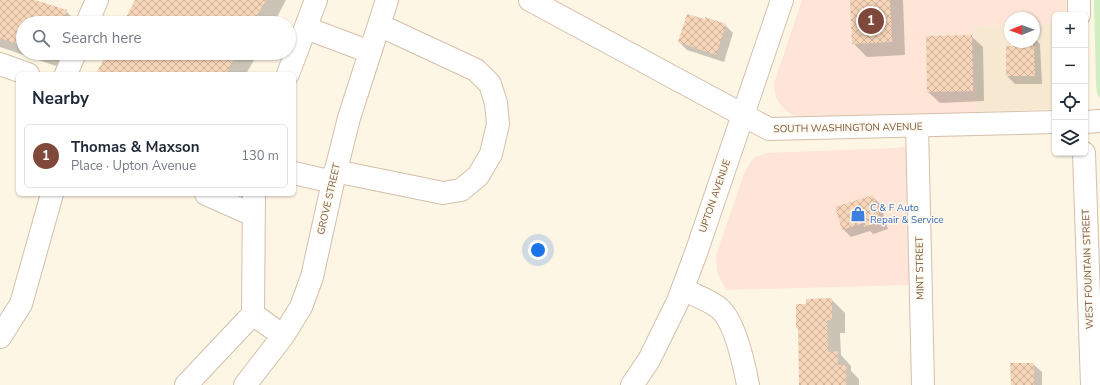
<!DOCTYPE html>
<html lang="en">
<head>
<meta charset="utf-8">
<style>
  :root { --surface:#fff; --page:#f6f6f7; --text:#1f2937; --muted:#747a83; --line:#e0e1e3; --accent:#7f483a }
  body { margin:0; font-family:"Nunito Sans",sans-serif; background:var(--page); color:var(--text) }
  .controls { position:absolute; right:12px; top:12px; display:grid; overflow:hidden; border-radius:6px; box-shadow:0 1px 3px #0004 }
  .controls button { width:36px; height:36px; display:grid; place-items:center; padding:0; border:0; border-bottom:1px solid var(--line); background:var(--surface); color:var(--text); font:20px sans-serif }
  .compass { position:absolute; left:1004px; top:12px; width:36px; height:36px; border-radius:50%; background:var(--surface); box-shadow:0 1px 3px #0004; rotate:269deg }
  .you { position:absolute; left:538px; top:250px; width:14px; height:14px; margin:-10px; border:3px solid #fff; border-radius:50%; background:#1a73e8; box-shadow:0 0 0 6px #1a73e833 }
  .badge { display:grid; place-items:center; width:26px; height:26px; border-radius:50%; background:var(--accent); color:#fff; font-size:13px; font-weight:700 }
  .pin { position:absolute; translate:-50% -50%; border:2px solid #fff; box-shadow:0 1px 4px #0006 }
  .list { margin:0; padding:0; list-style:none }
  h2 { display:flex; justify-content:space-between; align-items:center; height:52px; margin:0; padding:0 16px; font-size:17px }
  h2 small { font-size:13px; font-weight:400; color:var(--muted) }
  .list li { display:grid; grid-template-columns:26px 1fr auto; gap:12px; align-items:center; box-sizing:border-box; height:64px; margin:0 8px 8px; padding:0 8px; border:1px solid var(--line); border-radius:6px }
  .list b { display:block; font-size:15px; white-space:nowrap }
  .list p { margin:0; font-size:13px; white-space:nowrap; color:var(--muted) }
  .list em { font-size:13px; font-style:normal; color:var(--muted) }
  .icon { flex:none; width:22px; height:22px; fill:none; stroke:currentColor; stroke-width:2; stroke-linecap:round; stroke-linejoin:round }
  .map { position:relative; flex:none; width:1100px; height:385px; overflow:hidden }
  .search { position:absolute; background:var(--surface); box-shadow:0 1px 3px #0004; left:16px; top:16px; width:280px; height:44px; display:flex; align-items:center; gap:10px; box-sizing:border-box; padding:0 14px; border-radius:22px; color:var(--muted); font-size:15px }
  .panel { position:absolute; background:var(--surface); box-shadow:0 1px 3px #0004; left:16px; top:72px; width:280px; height:124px; border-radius:6px }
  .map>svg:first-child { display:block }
  .residential { fill:#f7e8d2 }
  .commercial { fill:#ffe5d8 }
  .green { fill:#d1eec1 }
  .shadow { fill:#0003 }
  .building { fill:url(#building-cross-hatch) }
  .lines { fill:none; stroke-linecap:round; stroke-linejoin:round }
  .minor-casing { stroke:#d4bfab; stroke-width:24 }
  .minor { stroke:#fff; stroke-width:22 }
  .labels { text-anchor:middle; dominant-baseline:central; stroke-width:3; stroke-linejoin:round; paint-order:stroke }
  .street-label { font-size:10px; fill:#7a5b46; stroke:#fff9ed }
  .shop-label { font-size:10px; fill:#366cbe; stroke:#fff9ed; text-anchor:start }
</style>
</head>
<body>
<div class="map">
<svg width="1100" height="385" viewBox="0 0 1100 385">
  <defs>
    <pattern id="building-cross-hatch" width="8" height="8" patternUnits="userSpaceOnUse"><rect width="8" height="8" fill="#f7d5b9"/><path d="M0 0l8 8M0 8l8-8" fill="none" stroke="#cdb098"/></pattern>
  </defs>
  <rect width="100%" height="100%" fill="#fef6e4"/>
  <path class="residential" d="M1055 23V109L976 112 974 26 1010 25V42H1034V24Z"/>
  <path class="commercial" d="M802 0H1066V15H1055V23L1034 24V18H1010V25L974 26 976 112 804 118 792 115 782 107 776 98 774 87V83Z
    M910 146 913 285 726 290 717 272 716 255 745 171 751 161 755 157 766 153 897 148Z"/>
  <path class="green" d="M1094 0H1100V98L1097 93 1096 84Z"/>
  <path class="shadow" d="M0 0H31L66 11 78 23H23V53H70L65 69 0 47Z
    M136 0H286L274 23H124Z
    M851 0H903L905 55 867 57 853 43Z
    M705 21 725 25 733 33 724 62 687 50 679 42Z
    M971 36 983 47 984 101 940 103 928 92Z
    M1034 38 1040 44 1042 84H1015L1007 76 1014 42H1034Z
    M108 53H258L246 74H97Z
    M872 196 880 204 888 229 873 234 870 231 851 237 843 229Z
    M831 299 845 313V333H840L841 355 851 366V371L859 379V385H800L799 330 797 328 808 305Z
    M1033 364 1042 372V385H1012Z"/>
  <path class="building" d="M0 0H35L67 10 62 23H23V46L0 38Z
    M135 0H266L253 23H123Z
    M850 0H890L892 42 852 44Z
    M687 14 705 19V17L726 24 716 55 678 42Z
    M972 35 973 91 927 92 926 36Z
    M1013 42H1033V46H1034L1035 76H1006V46H1013Z
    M107 53H237L226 74H96Z
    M873 195 881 221 864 227 863 223 842 230 835 207Z
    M832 298V320H827L828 352 838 351V365H846V385H799L798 328H796V304H806V299Z
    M1010 363H1034V385H1011Z"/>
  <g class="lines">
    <g class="minor-casing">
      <path id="minor" d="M530 0 769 129 1055 122
        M1079 0V15
        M87 23 97 0
        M306 28 370 52
        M0 64 28 74
        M66 74 75 53
        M288 74 316 0
        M1085 122 1100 121
        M917 126 923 385
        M1084 153 1092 385
        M335 171 443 193 461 190 478 176 491 154 498 124 496 103 490 84 476 70 379 25
        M294 173 333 182
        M206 194 253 215
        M254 194 253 314 283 336
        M683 289C692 294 711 301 719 308 735 321 744 364 748 385
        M0 337 21 304 52 194
        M186 385 253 314
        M245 385 283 336 301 307 312 277 333 182 349 118 387 0
        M632 385 649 360 678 301 696 253 782 0"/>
    </g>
    <use href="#minor" class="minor"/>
  </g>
  <defs>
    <g id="shop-bare" transform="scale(1.2)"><path d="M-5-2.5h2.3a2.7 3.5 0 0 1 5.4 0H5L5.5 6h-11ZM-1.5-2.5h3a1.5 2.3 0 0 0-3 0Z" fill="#3f7fe0" stroke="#fff9ed" stroke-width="2.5" paint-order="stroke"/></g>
  </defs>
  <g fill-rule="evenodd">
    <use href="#shop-bare" x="858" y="214"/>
  </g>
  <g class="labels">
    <g class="street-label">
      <text transform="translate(848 128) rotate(-1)">SOUTH WASHINGTON AVENUE</text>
      <text transform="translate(715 196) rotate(-71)">UPTON AVENUE</text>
      <text transform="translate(329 199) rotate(-77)">GROVE STREET</text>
      <text transform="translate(920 268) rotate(-91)">MINT STREET</text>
      <text transform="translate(1088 269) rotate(-92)">WEST FOUNTAIN STREET</text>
    </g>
    <g class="shop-label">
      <text x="870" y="208">C &amp; F Auto<tspan x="870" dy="12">Repair &amp; Service</tspan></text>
    </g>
  </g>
</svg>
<div class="controls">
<button>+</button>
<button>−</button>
<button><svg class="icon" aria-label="locate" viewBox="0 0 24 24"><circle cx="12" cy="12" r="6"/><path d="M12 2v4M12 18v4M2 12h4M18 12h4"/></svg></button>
<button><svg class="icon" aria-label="layers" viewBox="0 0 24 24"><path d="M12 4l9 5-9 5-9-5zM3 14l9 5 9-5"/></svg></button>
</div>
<svg class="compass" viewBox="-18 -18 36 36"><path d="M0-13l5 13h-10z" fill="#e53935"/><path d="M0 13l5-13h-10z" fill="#747a83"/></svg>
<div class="you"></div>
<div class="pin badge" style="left:871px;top:21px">1</div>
<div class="search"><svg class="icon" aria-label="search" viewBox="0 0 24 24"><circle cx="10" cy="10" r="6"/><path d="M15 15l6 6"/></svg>Search here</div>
<section class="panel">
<h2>Nearby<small></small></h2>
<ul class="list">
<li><span class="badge">1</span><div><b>Thomas &amp; Maxson</b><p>Place · Upton Avenue</p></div><em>130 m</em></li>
</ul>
</section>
</div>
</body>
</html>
